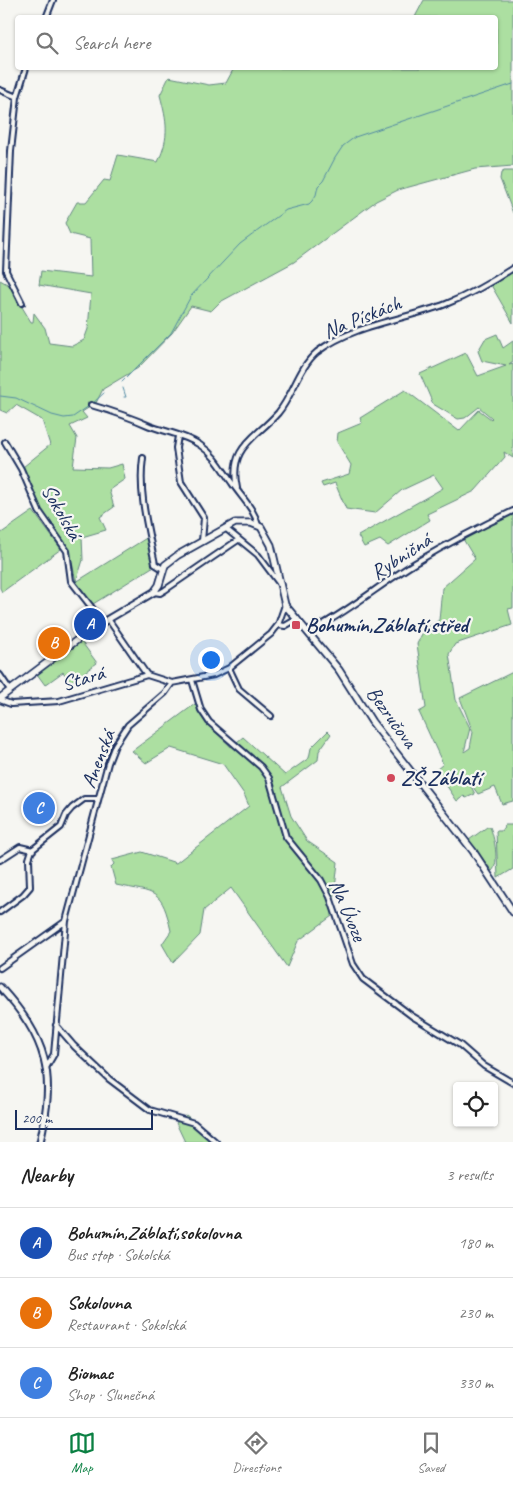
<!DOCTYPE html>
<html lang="en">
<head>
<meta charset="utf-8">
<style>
  :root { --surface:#fff; --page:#f6f6f6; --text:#222; --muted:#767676; --line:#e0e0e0; --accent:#0b8043 }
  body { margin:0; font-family:Caveat,sans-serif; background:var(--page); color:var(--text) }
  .controls { position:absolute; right:15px; bottom:15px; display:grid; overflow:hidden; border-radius:5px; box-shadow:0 1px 4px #0004 }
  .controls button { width:45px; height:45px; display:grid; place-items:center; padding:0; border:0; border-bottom:1px solid var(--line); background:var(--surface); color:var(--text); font:25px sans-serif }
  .scale { position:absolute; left:15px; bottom:12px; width:138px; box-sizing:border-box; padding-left:5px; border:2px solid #1b2f5e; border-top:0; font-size:14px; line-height:18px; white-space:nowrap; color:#1b2f5e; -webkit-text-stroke:4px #f6f6f2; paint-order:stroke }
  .you { position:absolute; left:210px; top:659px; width:18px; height:18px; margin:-12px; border:4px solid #fff; border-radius:50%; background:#1a73e8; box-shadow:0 0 0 8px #1a73e833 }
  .badge { display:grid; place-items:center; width:32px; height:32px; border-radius:50%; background:var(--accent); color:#fff; font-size:16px; font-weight:700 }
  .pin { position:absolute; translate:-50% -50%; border:2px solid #fff; box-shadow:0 1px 5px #0006 }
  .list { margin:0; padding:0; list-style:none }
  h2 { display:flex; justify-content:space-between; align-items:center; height:65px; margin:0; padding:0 20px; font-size:21px }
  h2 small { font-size:16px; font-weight:400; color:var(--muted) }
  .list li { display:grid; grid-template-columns:32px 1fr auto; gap:15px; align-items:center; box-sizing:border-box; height:70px; padding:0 20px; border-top:1px solid var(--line) }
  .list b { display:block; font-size:19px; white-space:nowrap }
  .list p { margin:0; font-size:16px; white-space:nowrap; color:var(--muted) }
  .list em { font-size:16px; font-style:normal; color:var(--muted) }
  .icon { flex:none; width:28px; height:28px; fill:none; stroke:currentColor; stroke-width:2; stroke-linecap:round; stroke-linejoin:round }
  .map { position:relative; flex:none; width:513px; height:1142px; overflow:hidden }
  .search { position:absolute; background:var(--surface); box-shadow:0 1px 4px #0004; left:15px; right:15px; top:15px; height:55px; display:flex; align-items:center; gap:12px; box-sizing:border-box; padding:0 18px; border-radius:5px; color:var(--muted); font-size:19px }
  .sheet { height:275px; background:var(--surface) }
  nav { display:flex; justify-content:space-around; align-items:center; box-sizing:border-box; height:70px; border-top:1px solid var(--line); background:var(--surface); font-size:14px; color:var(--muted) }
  nav a { display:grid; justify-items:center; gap:2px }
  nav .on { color:var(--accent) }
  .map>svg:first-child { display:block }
  .green { fill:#acdfa1; stroke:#648780 }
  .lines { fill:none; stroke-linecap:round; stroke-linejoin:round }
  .stream { stroke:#528aa4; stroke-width:1 }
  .minor-casing { stroke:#1b2f5e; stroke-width:8 }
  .tertiary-casing { stroke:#1b2f5e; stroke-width:9 }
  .secondary-casing { stroke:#1b2f5e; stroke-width:9 }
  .minor { stroke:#f6f6f2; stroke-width:4 }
  .tertiary { stroke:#f6f6f2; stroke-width:5 }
  .secondary { stroke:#f6f6f2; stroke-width:5.5 }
  .poi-dot { fill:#d1495b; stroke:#f6f6f2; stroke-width:2 }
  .labels { text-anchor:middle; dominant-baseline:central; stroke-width:4.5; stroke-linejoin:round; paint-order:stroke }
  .street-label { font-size:21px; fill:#1b2f5e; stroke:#f6f6f2 }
  .poi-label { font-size:21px; font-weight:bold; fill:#1b2f5e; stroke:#f6f6f2; text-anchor:start }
</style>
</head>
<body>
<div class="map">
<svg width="513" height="1142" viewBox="0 0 513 1142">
  <rect width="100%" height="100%" fill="#f6f6f2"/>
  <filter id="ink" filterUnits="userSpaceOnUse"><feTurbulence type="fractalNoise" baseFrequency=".02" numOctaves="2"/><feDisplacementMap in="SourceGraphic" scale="10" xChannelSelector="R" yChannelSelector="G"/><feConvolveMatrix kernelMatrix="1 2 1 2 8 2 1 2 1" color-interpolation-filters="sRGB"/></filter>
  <g filter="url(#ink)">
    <path class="green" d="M424 0H513V166L475 169 398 190 376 201 294 262 220 302 211 311 191 306 172 333 138 368 103 389 96 403 82 412 87 418 70 426 77 438 73 467 108 468 122 464 125 479 109 490 114 507 100 517 106 530 82 537 83 560 76 582 148 537 154 566 93 604 76 582 70 552 42 511 23 467 50 445 42 420 16 405 7 413 0 410V280L9 285 31 322H33L34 313 45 328 49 343 72 346 84 340 88 329 91 294 39 285 41 271 91 277 90 239 70 234 65 223 77 202H86L104 180 110 181 118 155 158 162C170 136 167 122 160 95L169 77 209 85 226 83 234 68H496V18L415 17Z
      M504 171H513V213L500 179 501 173Z
      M513 272V323L491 285Z
      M497 334 503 348 513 341V362L509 365 513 364V458L504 452 505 457 475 491 427 514 430 520 388 546 380 540 364 547 358 536 443 488 434 475 402 490 375 513 346 509 335 483 323 487 321 483 349 474 351 465 337 442 338 433 362 423 360 418 405 390 459 431 479 410 491 419 492 418 479 407 465 418 458 419 433 404 420 374 466 353 478 376 506 366 482 361 478 351 485 339Z
      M33 511 61 549 2 592 0 588V534Z
      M513 515V608L508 609 512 625 455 644 449 654 456 700 470 728 464 752 470 748 473 732 460 698 513 672V801L502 804 495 787 478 794 467 779 475 794 466 798 464 796 457 801 436 770 443 764 419 712 426 708 417 644 424 630 439 620 442 588 475 559 463 539Z
      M81 641 97 663 71 682 63 672 45 685 37 674Z
      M195 704 206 723 231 747 243 737 285 775 309 758 311 748 328 731 331 734 319 751 318 760 282 787 291 816 307 841 338 862 332 916 298 941 287 967 231 888 204 910 200 935 173 963 162 944 171 931C162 889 156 893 116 885L111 867 114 864 112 860 142 852 176 863 249 806 244 794 223 764 171 748 146 763 132 751Z
      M505 825H513V869L498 878 496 831H501Z
      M487 827H490C494 836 500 864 492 871L469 840Z
      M186 1115 220 1142H185L176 1123Z"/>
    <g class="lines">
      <path class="stream" d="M122 382 171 333 191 296 240 244 286 210 309 204 312 201 316 195 318 186 323 181 335 158 343 146 355 137 513 84
        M123 388 126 397H124
        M0 396 16 398 52 415 64 418 73 417 89 406
        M92 404 104 393"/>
      <g class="minor-casing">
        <path id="minor" d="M46 18 53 0
          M0 90 17 97
          M22 303 6 271 11 151 17 97 26 68
          M91 405C112 411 130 417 150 426 166 432 185 435 200 445 215 455 222 469 232 483 241 497 254 508 258 525
          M178 436 176 448 181 482 204 518 202 541
          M5 442 21 469 39 511 67 551 71 581 103 622
          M143 458C138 493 148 529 155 564L163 569
          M237 488C228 447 255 439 278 413 293 395 299 367 317 352 354 324 404 320 446 304 469 295 492 282 513 268
          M225 528 258 555 279 583
          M154 592 160 593 165 590 238 540
          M108 619 147 675
          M278 625 285 626 297 619
          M309 632C347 613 379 585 415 563 447 544 479 527 513 511
          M229 668 239 689 271 716
          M0 675 10 690
          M192 680 201 710 209 722 261 767 269 778 286 837 321 880 330 897 353 964 363 979 412 1016 460 1045 484 1066 513 1083
          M0 700 11 704 59 701 147 675 172 683
          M0 860 20 847 33 850
          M0 912 23 895 30 887 29 859 32 850 61 827 66 815 72 808 84 799H98
          M0 968 66 921
          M56 1025 74 1046 109 1079 150 1110 194 1123 216 1142
          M47 1066 54 1054 66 921 108 763 115 745 128 725 165 693 172 683 214 675 229 668 271 634 278 625 285 605"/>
      </g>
      <g class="tertiary-casing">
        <path id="tertiary" d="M0 987C48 1040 56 1073 40 1142"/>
      </g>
      <g class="secondary-casing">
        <path id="secondary" d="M0 698 93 628 154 592 159 585 165 565 178 555 235 523H251L261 527 271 545 285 605 339 670 372 722 473 851 513 912"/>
      </g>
      <use href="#minor" class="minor"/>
      <use href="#tertiary" class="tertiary"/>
      <use href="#secondary" class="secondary"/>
    </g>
  </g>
  <g class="poi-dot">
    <rect x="291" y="620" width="10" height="10" rx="2.5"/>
    <circle cx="391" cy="778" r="5"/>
  </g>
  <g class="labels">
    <g class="street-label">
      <text transform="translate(362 317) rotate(-22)">Na Pískách</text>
      <text transform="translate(62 512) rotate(60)">Sokolská</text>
      <text transform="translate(401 556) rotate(-33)">Rybničná</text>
      <text transform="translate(83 678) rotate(-16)">Stará</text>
      <text transform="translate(392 717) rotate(54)">Bezručova</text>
      <text transform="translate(98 759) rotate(-69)">Anenská</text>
      <text transform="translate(348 910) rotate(67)">Na Úvoze</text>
    </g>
    <g class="poi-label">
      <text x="306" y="625">Bohumín,Záblatí,střed</text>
      <text x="401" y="778">ZŠ Záblatí</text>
    </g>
  </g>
</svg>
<div class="controls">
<button><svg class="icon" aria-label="locate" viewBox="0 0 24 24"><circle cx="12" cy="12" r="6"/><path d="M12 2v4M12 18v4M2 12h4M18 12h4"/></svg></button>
</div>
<div class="scale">200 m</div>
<div class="you"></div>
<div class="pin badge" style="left:90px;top:624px;background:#1a4fb4">A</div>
<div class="pin badge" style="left:54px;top:643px;background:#e8710a">B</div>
<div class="pin badge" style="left:39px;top:808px;background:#3f7fe0">C</div>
<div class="search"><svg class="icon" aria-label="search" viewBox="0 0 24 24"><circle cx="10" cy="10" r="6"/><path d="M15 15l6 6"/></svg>Search here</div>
</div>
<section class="sheet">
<h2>Nearby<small>3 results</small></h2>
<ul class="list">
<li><span class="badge" style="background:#1a4fb4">A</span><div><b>Bohumín,Záblatí,sokolovna</b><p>Bus stop · Sokolská</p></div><em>180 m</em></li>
<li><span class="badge" style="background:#e8710a">B</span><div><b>Sokolovna</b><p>Restaurant · Sokolská</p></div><em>230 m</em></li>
<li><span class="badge" style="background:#3f7fe0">C</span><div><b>Biomac</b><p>Shop · Slunečná</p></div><em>330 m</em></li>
</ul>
</section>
<nav>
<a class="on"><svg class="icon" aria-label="map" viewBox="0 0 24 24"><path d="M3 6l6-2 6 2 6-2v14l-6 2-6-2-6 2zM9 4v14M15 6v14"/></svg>Map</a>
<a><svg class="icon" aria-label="directions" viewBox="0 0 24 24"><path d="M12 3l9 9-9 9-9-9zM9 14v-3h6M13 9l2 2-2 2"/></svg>Directions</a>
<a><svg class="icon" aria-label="saved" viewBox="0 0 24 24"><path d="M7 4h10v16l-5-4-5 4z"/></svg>Saved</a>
</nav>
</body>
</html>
